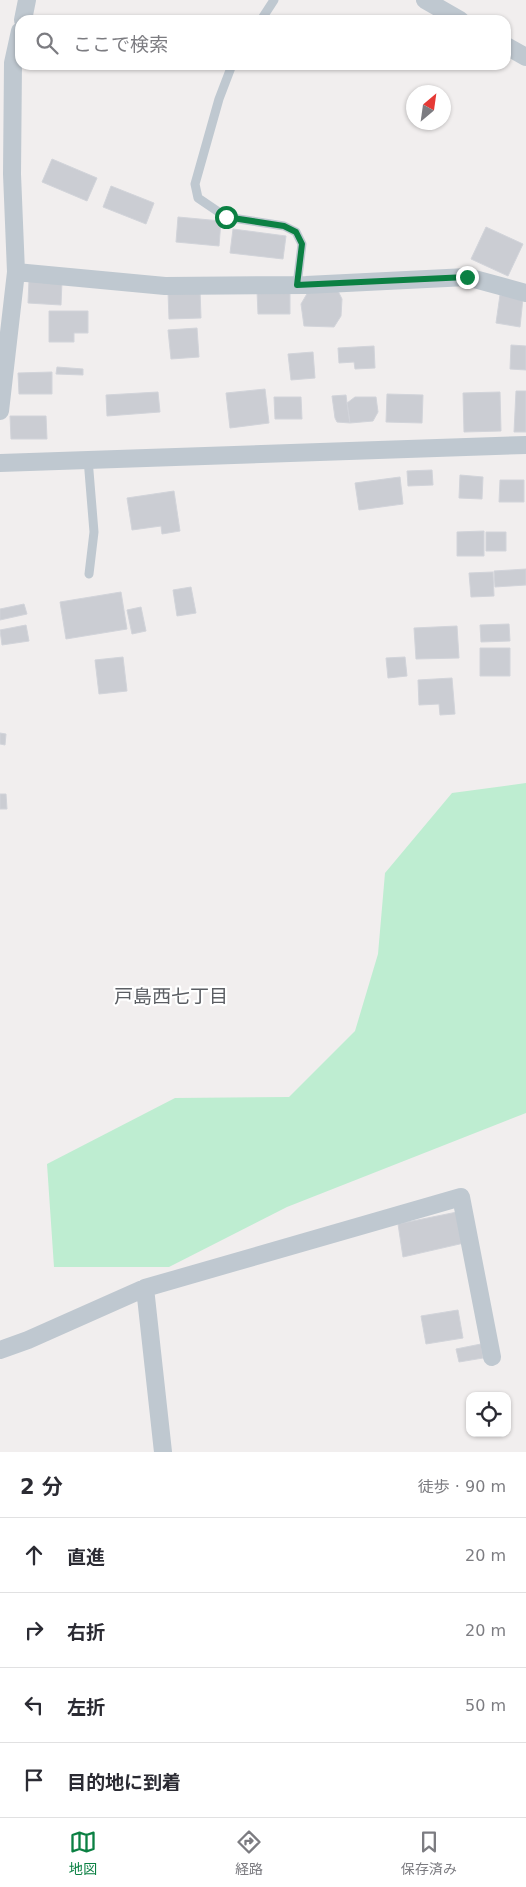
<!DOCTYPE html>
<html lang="ja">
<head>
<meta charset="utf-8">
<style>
  :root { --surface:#fff; --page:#f2f2f3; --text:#2b2b33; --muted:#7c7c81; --line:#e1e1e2; --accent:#0b8043 }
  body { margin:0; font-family:"DejaVu Sans","Noto Sans JP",sans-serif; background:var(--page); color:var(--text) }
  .controls { position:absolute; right:15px; bottom:15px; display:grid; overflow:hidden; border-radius:10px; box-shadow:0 1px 4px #0004 }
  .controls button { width:45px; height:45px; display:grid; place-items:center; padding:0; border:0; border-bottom:1px solid var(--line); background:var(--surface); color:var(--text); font:25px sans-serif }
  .compass { position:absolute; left:406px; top:85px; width:45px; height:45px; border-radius:50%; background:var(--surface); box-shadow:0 1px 4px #0004; rotate:29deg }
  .stop { position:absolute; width:15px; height:15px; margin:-11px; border:4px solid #0b8043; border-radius:50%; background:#fff }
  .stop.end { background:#0b8043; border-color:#fff; box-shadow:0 1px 5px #0008 }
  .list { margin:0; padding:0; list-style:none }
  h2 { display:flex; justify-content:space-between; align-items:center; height:65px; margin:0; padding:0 20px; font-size:21px }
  h2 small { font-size:16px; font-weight:400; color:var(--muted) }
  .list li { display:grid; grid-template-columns:32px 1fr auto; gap:15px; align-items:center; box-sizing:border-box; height:75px; padding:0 20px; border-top:1px solid var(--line) }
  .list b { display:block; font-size:19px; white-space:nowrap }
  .list em { font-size:16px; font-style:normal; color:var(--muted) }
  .icon { flex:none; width:28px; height:28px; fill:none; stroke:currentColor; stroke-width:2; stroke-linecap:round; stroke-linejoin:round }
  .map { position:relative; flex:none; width:526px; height:1452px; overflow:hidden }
  .search { position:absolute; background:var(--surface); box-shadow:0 1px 4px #0004; left:15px; right:15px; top:15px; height:55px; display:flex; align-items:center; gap:12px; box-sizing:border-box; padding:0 18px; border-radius:15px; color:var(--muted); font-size:19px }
  .sheet { height:365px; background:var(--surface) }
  nav { display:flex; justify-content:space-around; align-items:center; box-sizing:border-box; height:70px; border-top:1px solid var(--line); background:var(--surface); font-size:14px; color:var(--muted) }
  nav a { display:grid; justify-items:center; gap:2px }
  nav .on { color:var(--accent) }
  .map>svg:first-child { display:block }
  .green { fill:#beedd1 }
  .building { fill:#cbcdd3; stroke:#d2d4da }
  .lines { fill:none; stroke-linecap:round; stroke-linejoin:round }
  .service { stroke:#bfc8d0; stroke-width:9 }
  .minor { stroke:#bfc8d0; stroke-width:18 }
  .route { stroke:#0b8043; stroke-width:6 }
  .labels { text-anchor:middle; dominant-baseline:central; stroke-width:4.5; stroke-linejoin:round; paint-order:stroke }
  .neighbourhood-label { font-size:19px; fill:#5b5e63; stroke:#fff }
</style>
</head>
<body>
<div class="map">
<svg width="526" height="1452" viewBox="0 0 526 1452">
  <rect width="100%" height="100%" fill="#f1eeee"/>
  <path class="green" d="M526 783V1113L287 1207 169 1267H54L47 1164 175 1098 289 1097 355 1031 378 954 385 873 452 793Z"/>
  <path class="building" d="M52 159 97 178 87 201 42 182Z
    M111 186 154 203 146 224 103 207Z
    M178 217 221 221 219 246 176 242Z
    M486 227 523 244 508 276 471 259Z
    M233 229 286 236 283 259 230 253Z
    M29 280 62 281 61 305 28 303Z
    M200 290 201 318 169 319 168 292Z
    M290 290V314H258L257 291Z
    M338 291 342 299 341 316 334 327 304 326 301 304 308 292Z
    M500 295 523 298 520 327 496 323Z
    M49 311H88V333H74V342H49Z
    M197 328 199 357 171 359 168 330Z
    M511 345 526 346V370L510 369Z
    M374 346 375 368 355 369 354 362 339 363 338 348Z
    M313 352 315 378 291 380 288 354Z
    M57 367 83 369V375L56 374Z
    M52 372V394H19L18 373Z
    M265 389 269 423 230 428 226 393Z
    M516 391H526V432H514Z
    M158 392 160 412 107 416 106 395Z
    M500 392 501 431 464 432 463 393Z
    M387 394 423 395 422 423 386 422Z
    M346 395 347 403 350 423 337 422 335 418 332 396Z
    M274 397H301L302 419H275Z
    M355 397H376L378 412 373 421 350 423 347 403Z
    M10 416H46L47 439H11Z
    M432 470 433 485 408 486 407 471Z
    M460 475 483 477 482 499 459 498Z
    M400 477 403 504 359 510 355 483Z
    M500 480H524V502H499Z
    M174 491 180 531 162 534 161 526 132 530 127 498Z
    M484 531V556H457V532Z
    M486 532H506V551H486Z
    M526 569V585L495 587 494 571Z
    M493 572 494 596 471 597 469 573Z
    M191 587 196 613 177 616 173 590Z
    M121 592 127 629 66 639 60 602Z
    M24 604 27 614 0 620V609Z
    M141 607 146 631 132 634 127 610Z
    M509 624 510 641 481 642 480 625Z
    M26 625 29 641 2 645 0 630Z
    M457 626 459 658 416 659 414 628Z
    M480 648H510V676H480Z
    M123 657 127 691 99 694 95 660Z
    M405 657 407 676 388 678 386 658Z
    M452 678 455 714 440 715 439 704 419 705 418 680Z
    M0 733 6 734 5 745 0 744Z
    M0 794H6L7 809H0Z
    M457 1212 464 1243 403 1257 398 1224Z
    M458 1310 463 1338 426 1344 421 1316Z
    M481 1344 483 1358 459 1362 456 1349Z"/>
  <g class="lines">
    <path class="service" d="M261 20 274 0
      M232 65 219 99 195 184 198 198 226 217 284 226 296 232 302 244 297 285
      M88 459 94 532 89 574"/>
    <path class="minor" d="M425 0 460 20
      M23 20 27 0
      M506 46 526 57
      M16 272 165 286 306 285 467 277 526 293
      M0 411 16 272 12 174 13 63 20 31
      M0 463 526 445
      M145 1288 163 1452
      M0 1350 28 1340 145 1288 461 1197 492 1357"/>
  </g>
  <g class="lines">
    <path class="route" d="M226 217 284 226 296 232 302 244 297 285 467 277"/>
  </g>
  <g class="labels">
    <g class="neighbourhood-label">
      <text x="171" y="996">戸島西七丁目</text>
    </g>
  </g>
</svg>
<div class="controls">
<button><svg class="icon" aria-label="locate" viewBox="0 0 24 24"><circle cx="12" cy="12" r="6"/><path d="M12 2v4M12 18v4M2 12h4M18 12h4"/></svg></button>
</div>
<svg class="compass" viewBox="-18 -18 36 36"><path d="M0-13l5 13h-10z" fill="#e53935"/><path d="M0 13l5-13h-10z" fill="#7c7c81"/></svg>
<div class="stop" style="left:226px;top:217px"></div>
<div class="stop end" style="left:467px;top:277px"></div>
<div class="search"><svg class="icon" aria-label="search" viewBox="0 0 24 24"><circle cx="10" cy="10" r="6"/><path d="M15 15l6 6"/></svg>ここで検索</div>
</div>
<section class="sheet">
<h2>2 分<small>徒歩 · 90 m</small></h2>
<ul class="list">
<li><svg class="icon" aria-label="ahead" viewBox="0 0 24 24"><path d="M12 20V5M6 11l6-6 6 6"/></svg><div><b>直進</b></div><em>20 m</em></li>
<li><svg class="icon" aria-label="right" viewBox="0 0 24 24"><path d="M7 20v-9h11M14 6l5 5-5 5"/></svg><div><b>右折</b></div><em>20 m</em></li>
<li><svg class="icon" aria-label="left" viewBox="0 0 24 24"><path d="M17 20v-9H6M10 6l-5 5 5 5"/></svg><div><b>左折</b></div><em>50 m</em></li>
<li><svg class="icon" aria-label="arrive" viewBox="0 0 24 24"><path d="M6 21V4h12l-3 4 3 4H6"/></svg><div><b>目的地に到着</b></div></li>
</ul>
</section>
<nav>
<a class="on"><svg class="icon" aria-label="map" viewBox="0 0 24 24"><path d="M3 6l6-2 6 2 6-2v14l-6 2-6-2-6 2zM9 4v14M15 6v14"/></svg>地図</a>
<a><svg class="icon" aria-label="directions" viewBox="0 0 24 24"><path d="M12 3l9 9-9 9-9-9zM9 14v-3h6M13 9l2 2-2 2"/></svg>経路</a>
<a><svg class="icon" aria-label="saved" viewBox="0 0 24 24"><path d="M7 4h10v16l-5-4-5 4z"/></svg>保存済み</a>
</nav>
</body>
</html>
